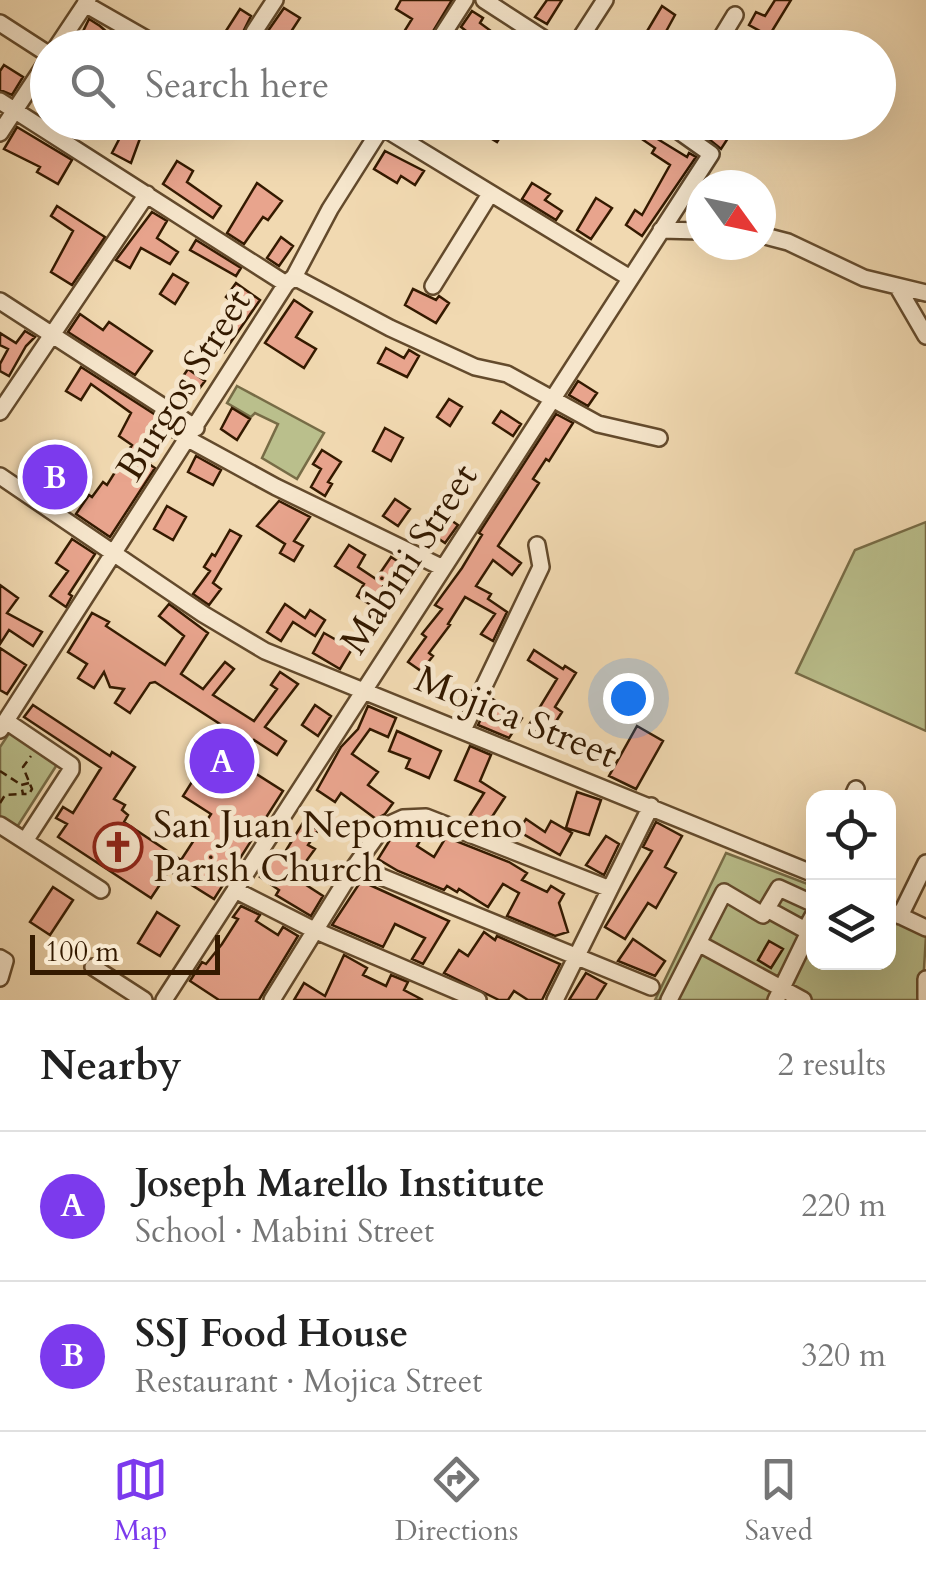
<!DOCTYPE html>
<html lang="en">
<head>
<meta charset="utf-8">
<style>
  :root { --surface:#fff; --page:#f6f6f6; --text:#222; --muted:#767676; --line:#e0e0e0; --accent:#7c3aed }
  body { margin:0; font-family:Cardo,serif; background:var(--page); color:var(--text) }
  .controls { position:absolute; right:30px; bottom:30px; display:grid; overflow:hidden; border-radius:20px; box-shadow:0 10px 40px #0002 }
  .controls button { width:90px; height:90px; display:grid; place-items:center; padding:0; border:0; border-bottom:2px solid var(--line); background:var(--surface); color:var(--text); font:50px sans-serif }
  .compass { position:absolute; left:686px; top:170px; width:90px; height:90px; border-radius:50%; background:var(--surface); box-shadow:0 10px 40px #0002; rotate:123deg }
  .scale { position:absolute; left:30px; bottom:25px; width:190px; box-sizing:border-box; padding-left:10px; border:5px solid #341a00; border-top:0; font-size:28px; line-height:35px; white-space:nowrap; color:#341a00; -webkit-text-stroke:8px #f6e6cc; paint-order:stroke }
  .you { position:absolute; left:628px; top:698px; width:35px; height:35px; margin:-25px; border:8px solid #fff; border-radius:50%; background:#1a73e8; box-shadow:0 0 0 15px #1a73e833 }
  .badge { display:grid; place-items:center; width:65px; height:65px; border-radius:50%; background:var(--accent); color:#fff; font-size:32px; font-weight:700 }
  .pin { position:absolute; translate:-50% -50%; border:5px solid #fff; box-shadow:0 2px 10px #0006 }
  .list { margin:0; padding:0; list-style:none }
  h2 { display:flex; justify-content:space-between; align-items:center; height:130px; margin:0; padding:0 40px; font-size:42px }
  h2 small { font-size:32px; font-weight:400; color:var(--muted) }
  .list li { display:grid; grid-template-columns:65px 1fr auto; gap:30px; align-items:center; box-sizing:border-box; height:150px; padding:0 40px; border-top:2px solid var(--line) }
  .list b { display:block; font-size:38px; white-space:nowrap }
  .list p { margin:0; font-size:32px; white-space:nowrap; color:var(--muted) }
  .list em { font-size:32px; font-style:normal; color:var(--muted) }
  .icon { flex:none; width:55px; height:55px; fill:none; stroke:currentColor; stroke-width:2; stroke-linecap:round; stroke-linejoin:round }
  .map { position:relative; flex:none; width:926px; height:1000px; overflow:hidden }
  .search { position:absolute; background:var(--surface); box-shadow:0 10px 40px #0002; left:30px; right:30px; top:30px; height:110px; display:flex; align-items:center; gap:25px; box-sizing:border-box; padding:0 35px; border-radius:55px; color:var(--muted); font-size:38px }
  .sheet { height:430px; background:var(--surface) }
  nav { display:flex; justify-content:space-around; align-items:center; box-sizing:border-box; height:140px; border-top:2px solid var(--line); background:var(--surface); font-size:28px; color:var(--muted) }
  nav a { display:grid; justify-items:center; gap:5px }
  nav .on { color:var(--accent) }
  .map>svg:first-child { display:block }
  .green { fill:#babf8c; stroke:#776c46; stroke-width:2.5 }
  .building { fill:#e8a48d; stroke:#341a00; stroke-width:2.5 }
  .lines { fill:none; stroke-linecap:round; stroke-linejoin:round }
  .minor-casing { stroke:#634a2c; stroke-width:20 }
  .path { stroke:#341a00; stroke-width:2.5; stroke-dasharray:8 5; stroke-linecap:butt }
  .minor { stroke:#f6e6cc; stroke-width:15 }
  .labels { text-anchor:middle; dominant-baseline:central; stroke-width:10; stroke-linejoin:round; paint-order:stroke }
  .street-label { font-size:38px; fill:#341a00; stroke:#f6e6cc }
  .poi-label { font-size:38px; fill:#341a00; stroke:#f6e6cc; text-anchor:start }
</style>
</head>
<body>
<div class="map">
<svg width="926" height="1000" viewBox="0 0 926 1000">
  <rect width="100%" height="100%" fill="#f1d9b1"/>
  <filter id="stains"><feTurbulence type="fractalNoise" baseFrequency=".002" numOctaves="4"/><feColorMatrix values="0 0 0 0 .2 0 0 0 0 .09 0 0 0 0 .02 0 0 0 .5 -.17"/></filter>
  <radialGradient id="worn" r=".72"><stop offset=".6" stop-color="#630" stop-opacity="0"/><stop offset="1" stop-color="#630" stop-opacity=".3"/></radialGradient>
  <path class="green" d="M237 386 324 433 297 479 262 458 278 424 255 413 251 417 227 403Z
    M926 522V731L796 673 855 550Z
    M10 732 58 763 17 827 0 817V747Z
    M726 853 813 886 814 962H888L889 917 926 936 922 1000H655Z"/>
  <path class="building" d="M401 0H452L423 48H394L412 19 396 9Z
    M547 0H562L547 24 535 17Z
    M775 0H791L769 36 749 25 756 12 765 16Z
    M662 6 675 15 657 48 643 38Z
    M284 8 300 18 285 41 295 48H210L217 32 224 34 240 9 251 16 243 32 247 41 254 43 263 38Z
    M472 11 483 18 480 23 514 48H488L461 27Z
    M89 19 100 26 125 48H100L92 41 88 48H75Z
    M4 65 23 77 12 95 0 90V71Z
    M128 122H146L131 163 112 153Z
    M452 122H524L515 135 505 129 497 142 477 130 472 137Z
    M617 122H646L656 129 651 135 687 157 689 153 696 157 642 236 626 225 635 210 642 215 670 165 652 153 655 148Z
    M691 122H714L732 132 721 149 710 140 712 136Z
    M17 127 72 160 58 184 37 172 40 167 4 149Z
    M385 151 424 171 415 185 401 176 397 183 374 169Z
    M177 161 193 171 187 182 221 206 213 218 163 184Z
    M257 183 282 201 268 220 263 217 244 244 227 233Z
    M532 183 550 194 545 200 562 211 556 220 522 199Z
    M596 198 612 208 591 239 577 230Z
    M57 206 105 237 72 285 51 272 73 231 51 216Z
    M152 212 167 221 157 238 178 252 170 264 141 248 130 268 116 260Z
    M281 237 293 246 279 266 267 258Z
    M196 240 241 268 236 276 190 250Z
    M173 274 188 283 175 304 160 294Z
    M236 283 260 300 224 352 210 342 235 304 226 297Z
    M413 289 436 300 439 296 449 303 436 323 405 305Z
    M294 300 312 312 296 337 316 349 304 368 265 343Z
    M80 314 103 330 109 322 152 351 135 375 68 332Z
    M25 331 35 337 26 346 9 376 0 371V364L8 349 0 345V333L16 343Z
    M386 348 404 358 409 350 419 356 407 377 378 363Z
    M81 367 179 430 174 438 169 436 149 464 155 468 110 537 76 514 89 495 92 497 103 482 107 485 132 445 119 436 131 413 91 384 81 400 66 391Z
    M188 369 205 381 193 397 177 385Z
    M578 381 597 393 588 406 569 395Z
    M449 399 462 407 450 426 437 417Z
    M232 408 250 419 237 440 221 429Z
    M501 411 521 424 513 436 493 423Z
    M556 414 573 423 549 461 546 459 533 479 539 483 498 546 521 563 512 575 493 560 476 586 491 594 488 599 507 612 493 641 481 634 495 614 465 597 448 624 450 625 429 653 433 656 421 671 408 662 426 637 422 634 442 609 435 605 462 568 482 535 479 533Z
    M385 428 403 438 391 461 373 451Z
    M322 450 341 462 328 482 332 484 325 496 311 487 321 469 313 464Z
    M196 456 221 470 213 485 188 472Z
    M53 460 71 472 56 495 38 483Z
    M395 499 410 509 398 526 383 516Z
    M279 501 310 517 294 541 303 546 294 561 280 553 285 544 257 526Z
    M167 506 186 517 173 540 154 529Z
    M439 512 458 525 445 543 427 531Z
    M230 530 241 536 213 583 221 589 209 605 193 594 210 571 204 567 212 554 215 556Z
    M72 539 95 554 69 594 72 596 66 607 50 596 68 571 56 563Z
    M349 545 365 555 358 567 376 579 391 557 405 566 395 581 389 577 371 605 357 596 364 584 335 566Z
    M0 585 18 598 7 613 42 632 33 646 9 630 0 644Z
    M169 604 208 633 181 674 203 689 225 662 234 669 213 695 254 721 277 689 271 685 280 672 298 684 265 727 286 741 277 755 254 740 251 744 155 682 150 683 130 713 115 703 124 689 110 687 104 672 94 688 78 678 87 664 68 652 92 613 109 622 106 626 165 665 184 636 159 616Z
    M285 604 305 618 310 610 325 620 315 636 293 622 281 641 267 632Z
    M324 633 352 649 340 669 313 653Z
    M0 648 26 665 7 694 0 690Z
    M534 650 563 669 565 666 576 673 555 707 562 712 546 737 529 725 557 679 528 660Z
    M491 698 522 718 509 738 478 725Z
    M33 705 110 756 112 752 135 767 114 799 125 805 122 810 128 815 124 822 181 860 211 814 183 796 214 747 283 791 214 899 169 871 151 898 58 837 67 824 56 818 63 807 73 813 101 768 24 717Z
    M315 705 331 716 318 736 302 725Z
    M368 706 396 718 388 737 370 729 352 754 378 772 368 785 393 803 385 814 376 819 341 793 335 802 317 790 341 747 358 729Z
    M637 726 663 741 636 789 609 776Z
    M397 731 441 751 429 778 406 768 410 759 389 751Z
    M470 746 491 755 480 781 505 797 486 826 470 815 484 793 455 780Z
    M577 792 601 800 589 835 566 828Z
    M526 819 545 832 551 821 572 833 560 855 518 831Z
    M304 821 318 830 308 845 315 849 299 871 308 876 303 883 323 896 311 916 276 895 279 890 260 877 276 854 282 857Z
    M656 822 682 836 665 867 676 873 656 908 648 903 625 939 605 927 652 851 643 847Z
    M406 829H414L424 834 417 846 434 857 446 837 509 862 527 873 522 880 547 892 551 886 564 894 559 903 568 932 555 936 507 916 519 893 503 884 488 907 459 889 457 892 447 886 444 890 398 871 378 859 393 835Z
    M606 836 619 844 604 875 586 865Z
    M361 881 449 921 423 964 412 959 425 938 395 924 383 947 332 925Z
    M53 887 73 900 50 935 30 922Z
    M241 906 260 915 256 921 278 935 283 927 298 936 259 1000H219L190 981 202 962 206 964 222 944 238 919 233 917Z
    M157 912 179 926 160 956 138 943Z
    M484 932 495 940 497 936 560 964 542 1000H528L514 991 508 1000H499L444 973 459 950 468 956Z
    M633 939 665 961 655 976 618 961Z
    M769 941 783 949 771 968 758 960Z
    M344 955 367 968 363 975 386 986 391 975 408 982 404 990 423 1000H294L304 983 325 996Z
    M586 973 606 984 596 1000H569Z"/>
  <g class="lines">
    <g class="minor-casing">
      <path id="minor" d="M484 0 558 48
        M85 4 162 48
        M0 23 48 54
        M254 32 275 0
        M56 48 88 0
        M434 48 465 0
        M574 48 605 0
        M715 48 735 15
        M0 101 286 284
        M382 127 630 278
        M0 133 48 60
        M661 230 701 231
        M761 235 788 242 864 278 926 293
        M294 277 390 328 475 367 507 374 598 424 659 438
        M433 286 490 194
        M897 286 926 336
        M0 301 196 428
        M0 412 147 194
        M188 439 276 487 441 567
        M0 476 203 614 265 651 814 874
        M6 721 71 765V770L25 841
        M0 730 286 284 294 277 330 209 385 122
        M463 730 541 567 537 545
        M852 798 856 789
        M0 825 101 890
        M355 866 651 987
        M235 890 314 930 478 1000
        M767 909 809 932
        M888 910 926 928
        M900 916 926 863
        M698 943 803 1000
        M0 958 5 961 0 978
        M93 967 144 1000
        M926 979V998
        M164 1000 711 154 666 122
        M272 1000 355 866 383 827 403 818 426 817 610 889
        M555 1000 651 806
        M669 1000 724 892 763 915 779 888 814 904
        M776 1000 809 932 808 925 814 914"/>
    </g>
    <path class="path" d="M0 771 20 784
      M29 783 21 785 23 794H29L32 789 23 767 31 756
      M0 803 5 795 23 794"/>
    <use href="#minor" class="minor"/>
  </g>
  <defs>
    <g id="church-ring" transform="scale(2.5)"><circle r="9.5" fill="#f6e6cc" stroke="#8f2418" stroke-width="1.5"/><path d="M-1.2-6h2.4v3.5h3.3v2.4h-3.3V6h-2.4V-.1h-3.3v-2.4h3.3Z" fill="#8f2418"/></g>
  </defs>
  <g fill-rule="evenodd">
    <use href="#church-ring" x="118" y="847"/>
  </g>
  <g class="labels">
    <g class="street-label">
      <text transform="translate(184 385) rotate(-58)">Burgos Street</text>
      <text transform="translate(409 559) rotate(-57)">Mabini Street</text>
      <text transform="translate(516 717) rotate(22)">Mojica Street</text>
    </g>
    <g class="poi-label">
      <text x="153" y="825">San Juan Nepomuceno<tspan x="153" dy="44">Parish Church</tspan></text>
    </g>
  </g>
  <rect width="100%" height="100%" filter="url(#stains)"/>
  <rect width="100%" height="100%" fill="url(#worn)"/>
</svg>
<div class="controls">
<button><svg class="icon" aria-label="locate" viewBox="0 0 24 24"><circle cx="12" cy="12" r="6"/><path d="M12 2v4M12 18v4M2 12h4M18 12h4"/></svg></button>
<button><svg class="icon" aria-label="layers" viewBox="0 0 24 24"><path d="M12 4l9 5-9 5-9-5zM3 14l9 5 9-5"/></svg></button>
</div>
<svg class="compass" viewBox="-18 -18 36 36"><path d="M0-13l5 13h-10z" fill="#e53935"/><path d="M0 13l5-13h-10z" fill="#767676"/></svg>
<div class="scale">100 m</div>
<div class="you"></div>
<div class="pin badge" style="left:222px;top:761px">A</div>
<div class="pin badge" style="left:55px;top:477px">B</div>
<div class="search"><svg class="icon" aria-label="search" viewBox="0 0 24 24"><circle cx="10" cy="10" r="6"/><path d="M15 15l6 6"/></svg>Search here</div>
</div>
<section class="sheet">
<h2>Nearby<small>2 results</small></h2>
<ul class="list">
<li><span class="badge">A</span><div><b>Joseph Marello Institute</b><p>School · Mabini Street</p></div><em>220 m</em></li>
<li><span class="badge">B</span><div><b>SSJ Food House</b><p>Restaurant · Mojica Street</p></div><em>320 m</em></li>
</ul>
</section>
<nav>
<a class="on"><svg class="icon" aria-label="map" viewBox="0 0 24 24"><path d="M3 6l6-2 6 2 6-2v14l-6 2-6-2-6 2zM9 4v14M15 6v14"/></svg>Map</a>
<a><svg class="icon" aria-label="directions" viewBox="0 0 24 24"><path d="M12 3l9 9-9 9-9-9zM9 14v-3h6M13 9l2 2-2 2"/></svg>Directions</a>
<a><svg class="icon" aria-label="saved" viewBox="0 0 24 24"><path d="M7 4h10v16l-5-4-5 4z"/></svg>Saved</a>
</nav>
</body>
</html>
